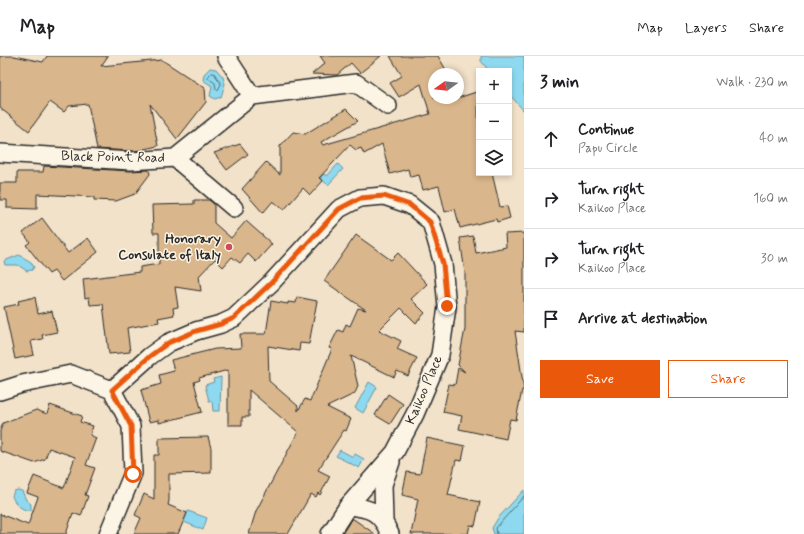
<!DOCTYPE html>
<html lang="en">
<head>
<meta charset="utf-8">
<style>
  :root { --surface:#fff; --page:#f6f6f6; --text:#202124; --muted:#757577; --line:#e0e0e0; --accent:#ea580c }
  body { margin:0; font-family:Mynerve,sans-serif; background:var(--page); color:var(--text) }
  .controls { position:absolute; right:12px; top:12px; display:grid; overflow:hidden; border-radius:0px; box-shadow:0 2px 6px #0003 }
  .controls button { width:36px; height:36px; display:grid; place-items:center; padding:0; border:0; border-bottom:1px solid var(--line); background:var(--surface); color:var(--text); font:20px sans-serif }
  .compass { position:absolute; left:428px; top:12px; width:36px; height:36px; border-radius:50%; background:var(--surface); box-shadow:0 2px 6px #0003; rotate:255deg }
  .stop { position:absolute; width:12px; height:12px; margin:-9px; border:3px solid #ea580c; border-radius:50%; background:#fff }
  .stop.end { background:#ea580c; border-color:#fff; box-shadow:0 1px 4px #0008 }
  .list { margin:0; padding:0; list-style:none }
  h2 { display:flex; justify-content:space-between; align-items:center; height:52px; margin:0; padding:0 16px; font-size:17px }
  h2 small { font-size:13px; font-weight:400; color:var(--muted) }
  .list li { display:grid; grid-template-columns:26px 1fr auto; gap:12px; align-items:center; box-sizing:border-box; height:60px; padding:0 16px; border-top:1px solid var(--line) }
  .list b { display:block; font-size:15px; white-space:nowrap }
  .list p { margin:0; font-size:13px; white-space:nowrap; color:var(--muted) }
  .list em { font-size:13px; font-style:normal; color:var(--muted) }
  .actions { display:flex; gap:8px; padding:12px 16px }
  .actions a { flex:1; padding:9px 0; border:1px solid var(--accent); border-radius:0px; text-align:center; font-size:14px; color:var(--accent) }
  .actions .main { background:var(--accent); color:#fff }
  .icon { flex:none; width:22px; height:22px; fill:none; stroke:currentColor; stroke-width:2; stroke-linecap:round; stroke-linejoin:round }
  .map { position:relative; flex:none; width:524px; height:478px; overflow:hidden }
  header { display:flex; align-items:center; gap:24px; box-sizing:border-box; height:56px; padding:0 20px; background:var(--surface); border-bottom:1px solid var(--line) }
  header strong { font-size:19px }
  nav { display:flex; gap:22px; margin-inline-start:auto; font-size:14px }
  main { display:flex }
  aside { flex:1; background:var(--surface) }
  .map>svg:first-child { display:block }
  .water { fill:#8ed9ef; stroke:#6693a1 }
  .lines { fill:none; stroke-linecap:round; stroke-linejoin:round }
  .shore { stroke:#537179; stroke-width:1 }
  .building { fill:#d9b68b; stroke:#2b2b2b }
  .minor-casing { stroke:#2b2b2b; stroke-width:20 }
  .minor { stroke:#fcf5e5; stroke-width:17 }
  .route { stroke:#ea580c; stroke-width:5 }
  .poi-dot { fill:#d1495b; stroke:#fcf5e5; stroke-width:1.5 }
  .labels { text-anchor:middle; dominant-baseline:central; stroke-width:3; stroke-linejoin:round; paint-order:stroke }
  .street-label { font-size:14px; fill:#2b2b2b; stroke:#fcf5e5 }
  .poi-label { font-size:14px; font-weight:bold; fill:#2b2b2b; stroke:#fcf5e5; text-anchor:end }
</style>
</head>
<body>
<header>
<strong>Map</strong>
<nav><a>Map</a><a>Layers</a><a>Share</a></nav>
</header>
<main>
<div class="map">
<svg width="524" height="478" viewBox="0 0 524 478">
  <rect width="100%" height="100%" fill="#f2e2ca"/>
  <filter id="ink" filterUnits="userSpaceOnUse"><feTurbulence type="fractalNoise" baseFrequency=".025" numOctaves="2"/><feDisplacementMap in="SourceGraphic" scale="8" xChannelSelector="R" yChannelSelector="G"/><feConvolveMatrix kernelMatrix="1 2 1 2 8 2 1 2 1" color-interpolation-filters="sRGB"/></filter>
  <g filter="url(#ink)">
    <path class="water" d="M481 0H524V55L509 38V15H489L481 5Z
      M210 12 216 13 223 21 225 28 221 41 215 43 210 40 212 30 203 24 204 18Z
      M338 108 343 113 328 129 320 122 324 118 327 120Z
      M19 199 31 206 34 211 32 214 27 215 18 209H5L4 205Z
      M221 321 220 355H213L212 345H209L205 329 214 326 213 323Z
      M369 326 377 331 363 357 355 352Z
      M340 394 353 401 355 398 364 403 359 412 336 400Z
      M18 434 22 435 26 444 31 448V454C23 456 14 447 12 440L14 435Z
      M524 434V478H494L492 472 498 462Z
      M188 455 207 462 203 474 184 466Z"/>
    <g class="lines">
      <path class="shore" d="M211 17H214L221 28 218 34 216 33 215 27 208 22Z
        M497 478 496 472 524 440"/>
    </g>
    <path class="building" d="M0 0H14L43 6 47 0H108L101 10 162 4 205 32 206 46 177 83 150 48 158 90 144 93V94L131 95 97 93 88 48 69 50 64 56 50 46 29 75 0 52Z
      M320 0H381L360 17 351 7 337 19 312 18 325 7Z
      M390 0H438L446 14 438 18H434V42H458L479 35 478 47 479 117H492L500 151 507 150 510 162 497 166 496 163 460 172 455 153 445 156 439 130 423 134 419 119 410 121 408 113 390 118 382 88 364 98 361 92 356 94 350 89 319 122 323 125 310 139 303 132 284 154 273 145 263 157 242 133 266 106 280 119V90L293 76 305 78 346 53 358 65 321 86 323 89 430 58 421 28 399 41 390 27 402 20Z
      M240 88 248 98 227 114 214 97Z
      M44 110 130 115 149 114 150 118 135 138 116 145 94 144V141L37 138V153L7 152V144H0V127H17V116H43Z
      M194 144H209L214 148V167L231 182 246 165 272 188 256 206 248 198 240 207 232 201 223 211 215 203 199 220 201 235 175 231 178 251 173 252 174 259 158 262 159 266 127 272 130 296 109 298 103 248 90 249 89 241 85 242 83 223 140 216V211L159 208V177H153L152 149 194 148Z
      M42 162 68 197 88 182 98 196 62 225 54 215 49 218 26 189 30 186 23 177Z
      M524 177V276L515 275 524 334H522L516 364 510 363 506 383 459 373 462 360 443 356 449 328 455 329 458 312 465 316 458 309 465 273V217L460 182 473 180 476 197 506 191 505 178Z
      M356 179 391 204 398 197 427 228 411 243 425 257 416 267 401 252 379 274 401 285 397 293 417 302 408 320 397 315 394 321 351 300 358 330 356 335 354 338 327 351 351 363 346 375 344 374 318 414 330 420 320 439 318 437 316 441 311 438 288 478H249L256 455 298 376 249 334V361H242V369H228V314L199 322 200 324 194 326 202 356 159 367V364L149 366 141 334 161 328 159 319 174 315 171 304 215 293 241 292 240 278H266L271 245 288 248V246L296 247 297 241 317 245 309 288 300 287 299 295 268 290 269 325 298 350V355L305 343 310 345 332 293 329 292 338 274 343 276 346 268 350 270 358 252 366 254 324 225Z
      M35 241 38 258 52 255 57 276 42 279 43 283 31 285 34 299 15 303 4 251 19 248 18 245Z
      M388 338 403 348 390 368 375 359Z
      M50 349 82 360 80 366 93 370 90 379 96 382 86 409 95 412 85 439 88 440 81 460 73 457 66 478H0V458L28 469 38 441 27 437 34 420 64 432 75 401 49 392 45 403 34 407 0 395V375L3 367 36 354 47 358Z
      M208 381 211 392V417L169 418V445L168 449 187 457 178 478H134L141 462 135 459 144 438 154 443V399H159V382Z
      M427 382 465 390 462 405 456 404 448 439 480 446 475 470 470 469 468 478H411L418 443 402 439 407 416 420 418Z
      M352 462 375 478H342Z"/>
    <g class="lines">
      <g class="minor-casing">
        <path id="minor" d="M226 0 252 40
          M252 40 356 27 388 50
          M0 97 131 105 175 102 252 40
          M175 102 234 152
          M112 334 150 300 168 287 196 275 221 268 234 262 272 226 339 153 360 142 384 140 410 149 431 166 443 208 447 251 440 299 415 358 395 396 348 450 330 478
          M0 335 22 328 71 318 112 334 131 370 133 417 108 478
          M348 450C372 452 380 456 390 478
          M384 464 383 429 391 406"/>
      </g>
      <use href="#minor" class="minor"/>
    </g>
  </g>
  <g class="lines" filter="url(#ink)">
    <path class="route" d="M133 418 131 370 112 334 150 300 168 287 196 275 221 268 234 262 272 226 339 153 360 142 384 140 410 149 430 166 443 208 447 250"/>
  </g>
  <circle class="poi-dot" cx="229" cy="191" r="4"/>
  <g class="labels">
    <g class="street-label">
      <text transform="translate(113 101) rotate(1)">Black Point Road</text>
      <text transform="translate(424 334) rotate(-67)">Kaikoo Place</text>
    </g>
    <g class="poi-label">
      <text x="221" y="183">Honorary<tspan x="221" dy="16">Consulate of Italy</tspan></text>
    </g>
  </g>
</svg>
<div class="controls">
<button>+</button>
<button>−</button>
<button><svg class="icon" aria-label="layers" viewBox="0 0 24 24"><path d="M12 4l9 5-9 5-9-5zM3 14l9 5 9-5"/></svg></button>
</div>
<svg class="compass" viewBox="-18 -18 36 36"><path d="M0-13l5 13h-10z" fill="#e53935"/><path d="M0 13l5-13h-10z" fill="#757577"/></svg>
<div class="stop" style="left:133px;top:418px"></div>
<div class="stop end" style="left:447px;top:250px"></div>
</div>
<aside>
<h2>3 min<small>Walk · 230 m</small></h2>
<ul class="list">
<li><svg class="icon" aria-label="ahead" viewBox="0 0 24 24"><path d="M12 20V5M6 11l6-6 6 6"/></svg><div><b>Continue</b><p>Papu Circle</p></div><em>40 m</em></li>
<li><svg class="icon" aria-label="right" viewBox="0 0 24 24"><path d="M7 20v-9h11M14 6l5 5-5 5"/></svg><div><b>Turn right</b><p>Kaikoo Place</p></div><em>160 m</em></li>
<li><svg class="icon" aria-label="right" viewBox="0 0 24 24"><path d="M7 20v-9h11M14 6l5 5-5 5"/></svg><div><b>Turn right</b><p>Kaikoo Place</p></div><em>30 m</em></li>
<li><svg class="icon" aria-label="arrive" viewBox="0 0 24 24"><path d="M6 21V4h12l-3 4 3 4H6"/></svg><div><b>Arrive at destination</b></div></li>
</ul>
<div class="actions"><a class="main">Save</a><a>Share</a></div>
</aside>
</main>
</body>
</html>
